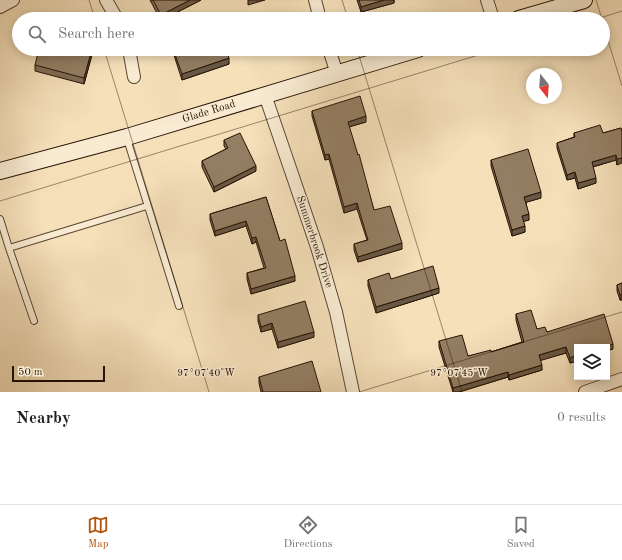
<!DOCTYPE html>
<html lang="en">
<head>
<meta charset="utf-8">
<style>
  :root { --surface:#fff; --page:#f2f2f2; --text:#202124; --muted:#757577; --line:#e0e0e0; --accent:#b45309 }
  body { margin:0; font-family:"Old Standard TT",serif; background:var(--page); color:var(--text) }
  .controls { position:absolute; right:12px; bottom:12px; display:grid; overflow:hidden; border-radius:0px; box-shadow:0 2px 10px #0003 }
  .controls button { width:36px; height:36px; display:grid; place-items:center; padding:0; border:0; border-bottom:1px solid var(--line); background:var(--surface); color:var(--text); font:20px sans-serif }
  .compass { position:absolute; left:526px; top:68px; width:36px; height:36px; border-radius:50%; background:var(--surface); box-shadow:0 2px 10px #0003; rotate:163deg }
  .scale { position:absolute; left:12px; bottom:10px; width:93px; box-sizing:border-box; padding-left:4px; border:2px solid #281304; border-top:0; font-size:11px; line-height:14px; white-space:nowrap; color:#281304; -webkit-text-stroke:3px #f8ebd2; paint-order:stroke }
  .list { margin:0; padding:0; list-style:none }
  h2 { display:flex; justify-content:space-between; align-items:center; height:52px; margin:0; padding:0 16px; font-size:17px }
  h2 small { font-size:13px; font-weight:400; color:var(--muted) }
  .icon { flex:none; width:22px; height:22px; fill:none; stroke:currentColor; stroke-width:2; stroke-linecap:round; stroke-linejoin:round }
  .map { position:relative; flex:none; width:622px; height:392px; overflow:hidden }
  .search { position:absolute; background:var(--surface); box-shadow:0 2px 10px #0003; left:12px; right:12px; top:12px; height:44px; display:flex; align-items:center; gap:10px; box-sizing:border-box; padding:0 14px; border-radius:22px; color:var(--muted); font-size:15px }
  .sheet { height:112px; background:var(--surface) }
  nav { display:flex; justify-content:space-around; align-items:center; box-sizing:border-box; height:56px; border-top:1px solid var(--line); background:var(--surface); font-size:11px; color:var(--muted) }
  nav a { display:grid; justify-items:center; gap:2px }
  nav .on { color:var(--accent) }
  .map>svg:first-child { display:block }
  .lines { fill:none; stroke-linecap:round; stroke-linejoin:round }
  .lane-casing { stroke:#5b4632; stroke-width:8 }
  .street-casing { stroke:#5b4632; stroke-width:14 }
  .secondary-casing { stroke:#281304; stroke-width:18 }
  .lane { stroke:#f8ebd2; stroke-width:6 }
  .street { stroke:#f8ebd2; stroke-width:12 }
  .secondary { stroke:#f8ebd2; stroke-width:16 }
  .wall { fill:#7e6c55; stroke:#281304 }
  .shaded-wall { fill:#675845; stroke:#281304 }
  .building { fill:#937e63; stroke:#281304 }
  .ticks { fill:none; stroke:#281304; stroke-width:1; stroke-opacity:0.45 }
  .labels { text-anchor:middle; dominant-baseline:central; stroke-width:3; stroke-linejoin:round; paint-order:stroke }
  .street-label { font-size:11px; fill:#281304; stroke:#f8ebd2 }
  .ticks-label { font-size:10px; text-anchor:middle; fill:#281304; stroke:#f8ebd2; stroke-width:3; stroke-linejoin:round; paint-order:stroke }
</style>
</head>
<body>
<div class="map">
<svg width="622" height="392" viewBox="0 0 622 392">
  <rect width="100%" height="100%" fill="#f5e0ba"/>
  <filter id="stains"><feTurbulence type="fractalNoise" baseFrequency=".005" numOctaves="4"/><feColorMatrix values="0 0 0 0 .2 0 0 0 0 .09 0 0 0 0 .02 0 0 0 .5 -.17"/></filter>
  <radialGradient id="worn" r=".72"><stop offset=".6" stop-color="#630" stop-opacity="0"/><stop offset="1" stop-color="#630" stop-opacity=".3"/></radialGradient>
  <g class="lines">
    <g class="lane-casing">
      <path id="lane" d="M127 139 179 306
        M0 219 9 248 147 206
        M9 248 34 321"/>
    </g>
    <g class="street-casing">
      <path id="street" d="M106 0 117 19
        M315 0 320 19
        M487 0 493 19
        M0 7 13 0
        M129 49 134 77
        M329 49 337 74
        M265 95 317 247 336 312 353 392
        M585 392 622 379"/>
    </g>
    <g class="secondary-casing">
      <path id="secondary" d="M519 19 584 0
        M0 171 127 137 418 49"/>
    </g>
    <use href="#lane" class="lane"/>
    <use href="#street" class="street"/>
    <use href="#secondary" class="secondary"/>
  </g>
  <path class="wall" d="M150 0H201L164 19H160Z
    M357 0H394V3L361 12Z
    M93 49V51L84 84 35 71V65Z
    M172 49H226L229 64 182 80Z
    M312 111 366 122 349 127 374 210 402 249 358 262 354 250V244L367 240 357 209 344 213 329 159 325 160 312 116Z
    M621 128 617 165 616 160 593 167 596 183 578 189 575 178 567 180 557 148V143L574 137V133H603Z
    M224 140 256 171 214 192 202 167V161L226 149 224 146Z
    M491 160 541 198 526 202 529 220 523 221 525 232 512 236 491 166Z
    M266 197 280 241 295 281 251 294 247 279V273L264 268 256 242 252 244 246 226 215 236 210 220V214Z
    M391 279 439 293 376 313 368 286V280Z
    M622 283V300H620L617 291V285Z
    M516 314 537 329 613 349 577 347V361L570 363 566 353 540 360 542 370 509 380 508 377 459 392H453L439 347V341L468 356 491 352 522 342 516 320Z
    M258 315 314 337 278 348 272 329 261 332 258 321Z
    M259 377 321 392H261L259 383Z"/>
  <path class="shaded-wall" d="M190 0H201L164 19H161V15Z
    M248 0H265L248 5Z
    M384 0H394V3L361 12V7Z
    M92 49H93V51L84 84V78Z
    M229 58V64L182 80V74Z
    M366 116V122L348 127V122Z
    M329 154V159L325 160V155Z
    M616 155V160L592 167V162Z
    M622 158V163L617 165V159Z
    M256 166V171L214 192V187Z
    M575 172V178L567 180V175Z
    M596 178V183L578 189V183Z
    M541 192V198L524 203V197Z
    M357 203V209L344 213V207Z
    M529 214V220L522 222V216Z
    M246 221V226L215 236V231Z
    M525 226V232L512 236V230Z
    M256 237V242L252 244V238Z
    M402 243V249L358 262V257Z
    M295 276V281L251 294V289Z
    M439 288V293L376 313V307Z
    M622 294V300H620V295Z
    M272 323V329L261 332V327Z
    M314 332V337L278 348V342Z
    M613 344V349L607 351V347H603Z
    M566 347V353L539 361V355Z
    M577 355V361L570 363V358Z
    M542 365V370L509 380V375Z
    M508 372V377L459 392H453V388Z"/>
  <path class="building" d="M153 0H190L161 15Z
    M359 0H384L361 7Z
    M39 49H92L84 78 35 65Z
    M173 49H226L229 58 182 74Z
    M360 96 366 116 348 122 358 155 359 154 374 210 390 206 402 243 358 257 354 244 368 240 357 203 344 207 329 154 325 155 312 111Z
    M600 125 603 133 621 128 622 132V158L617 159 616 155 592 162 596 178 578 183 575 172 567 175 557 143 575 137 574 133Z
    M240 133 256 166 214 187 202 161 228 148 224 140Z
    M528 149 541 192 524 197 529 214 522 216 525 226 512 230 491 160Z
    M266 197 280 241 285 239 295 276 251 289 247 273 266 268 256 237 252 238 246 221 215 231 210 214Z
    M433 266 439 288 376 307 368 280 389 273 391 279Z
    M622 283V294L620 295 617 285Z
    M305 301 314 332 278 342 272 323 261 327 258 315Z
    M531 310 537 329 545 327 547 332 604 314 613 344 603 347H577V355L570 358 566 347 539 355 542 365 509 375 508 372 453 388 439 341 462 335 468 356 491 350V352L524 342 516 314Z
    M312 361 321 392H263L259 377Z"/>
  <path class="ticks" d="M89 0 95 19M342 0 348 19M596 0 602 19M597 19 622 11M603 24 622 86M104 49 209 392M357 49 462 392M0 201 498 49M359 392 622 312"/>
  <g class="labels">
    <g class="street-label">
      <text transform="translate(209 112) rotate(-17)">Glade Road</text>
      <text transform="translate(314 242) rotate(72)">Summerbrook Drive</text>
    </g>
  </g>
  <g class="ticks-label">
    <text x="206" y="376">97°07'40"W</text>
    <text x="459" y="376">97°07'45"W</text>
  </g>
  <rect width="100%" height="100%" filter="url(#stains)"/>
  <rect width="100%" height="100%" fill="url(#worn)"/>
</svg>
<div class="controls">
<button><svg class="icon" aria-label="layers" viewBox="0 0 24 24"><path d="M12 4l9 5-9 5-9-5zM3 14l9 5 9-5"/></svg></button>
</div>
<svg class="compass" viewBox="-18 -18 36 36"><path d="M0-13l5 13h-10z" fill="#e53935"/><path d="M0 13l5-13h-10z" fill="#757577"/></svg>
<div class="scale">50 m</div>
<div class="search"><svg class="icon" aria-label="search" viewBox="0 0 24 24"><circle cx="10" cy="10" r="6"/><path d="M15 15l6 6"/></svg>Search here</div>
</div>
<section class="sheet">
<h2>Nearby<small>0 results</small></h2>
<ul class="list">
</ul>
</section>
<nav>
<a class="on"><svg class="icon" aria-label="map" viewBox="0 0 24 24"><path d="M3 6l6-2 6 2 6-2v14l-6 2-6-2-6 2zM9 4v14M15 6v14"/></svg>Map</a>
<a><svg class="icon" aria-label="directions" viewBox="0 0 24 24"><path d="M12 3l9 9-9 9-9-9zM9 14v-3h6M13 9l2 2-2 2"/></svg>Directions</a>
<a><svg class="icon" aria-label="saved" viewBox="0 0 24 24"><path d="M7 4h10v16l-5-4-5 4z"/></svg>Saved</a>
</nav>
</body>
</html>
